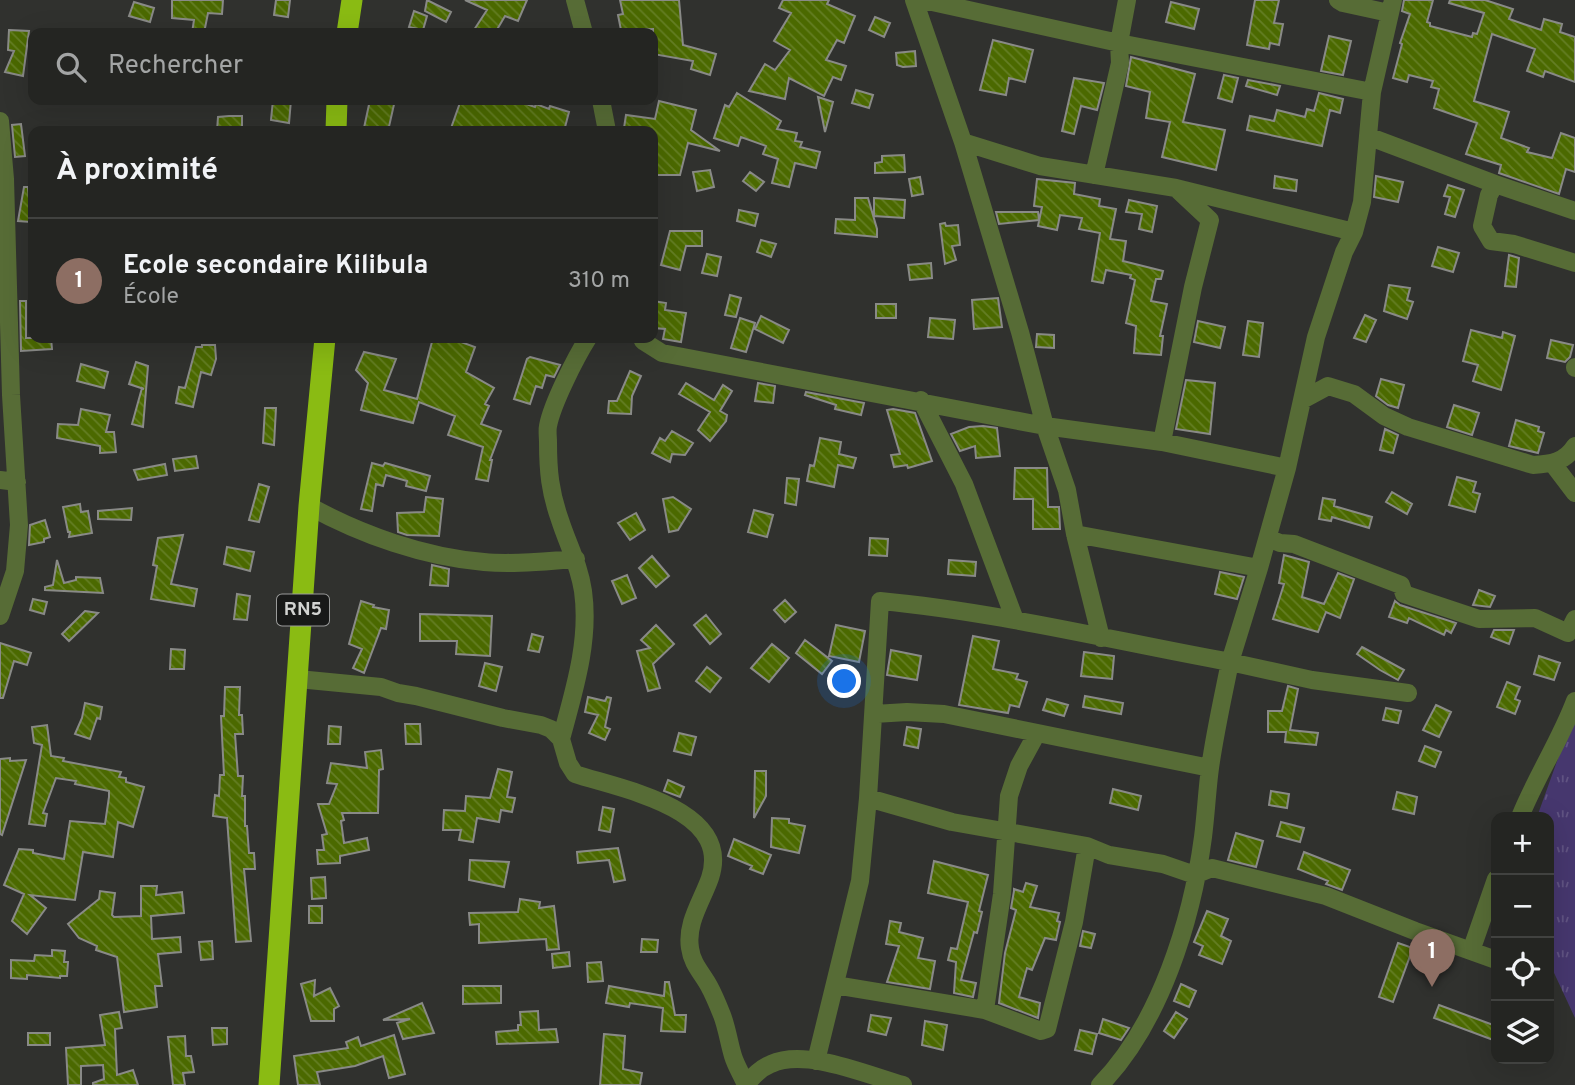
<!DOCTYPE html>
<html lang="fr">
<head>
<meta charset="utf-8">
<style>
  :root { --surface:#242522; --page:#30312f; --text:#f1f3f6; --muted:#a3a5a5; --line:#414240; --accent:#db2777 }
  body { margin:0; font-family:Overpass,sans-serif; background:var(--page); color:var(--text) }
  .controls { position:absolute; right:21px; bottom:21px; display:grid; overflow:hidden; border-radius:14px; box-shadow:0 7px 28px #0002 }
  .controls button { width:63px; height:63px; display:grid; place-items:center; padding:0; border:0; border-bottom:2px solid var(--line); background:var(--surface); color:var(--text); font:35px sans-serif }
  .you { position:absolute; left:845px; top:682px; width:24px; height:24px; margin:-18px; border:5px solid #fff; border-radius:50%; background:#1a73e8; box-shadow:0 0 0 10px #1a73e833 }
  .badge { display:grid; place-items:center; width:46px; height:46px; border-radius:50%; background:var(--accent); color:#fff; font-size:23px; font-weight:700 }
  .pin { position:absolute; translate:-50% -58px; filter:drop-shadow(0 2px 4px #0008) }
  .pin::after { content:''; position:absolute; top:37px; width:24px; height:21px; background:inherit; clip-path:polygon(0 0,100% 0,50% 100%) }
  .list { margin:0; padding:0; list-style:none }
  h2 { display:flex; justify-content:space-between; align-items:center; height:91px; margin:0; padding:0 28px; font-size:30px }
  h2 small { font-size:23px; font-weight:400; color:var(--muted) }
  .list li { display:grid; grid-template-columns:46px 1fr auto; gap:21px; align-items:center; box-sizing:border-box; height:126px; padding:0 28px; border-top:2px solid var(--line) }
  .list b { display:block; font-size:26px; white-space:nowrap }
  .list p { margin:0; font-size:23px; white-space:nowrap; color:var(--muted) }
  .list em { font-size:23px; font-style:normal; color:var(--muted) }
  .icon { flex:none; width:38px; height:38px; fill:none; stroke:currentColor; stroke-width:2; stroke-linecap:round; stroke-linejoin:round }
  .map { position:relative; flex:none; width:1575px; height:1085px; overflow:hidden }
  .search { position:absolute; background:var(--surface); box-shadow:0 7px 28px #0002; left:28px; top:28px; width:630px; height:77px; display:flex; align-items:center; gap:18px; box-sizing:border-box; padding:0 24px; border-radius:14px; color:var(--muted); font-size:26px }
  .panel { position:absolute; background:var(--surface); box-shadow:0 7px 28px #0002; left:28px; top:126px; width:630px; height:217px; border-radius:14px }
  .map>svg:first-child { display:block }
  .grass { fill:url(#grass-tufts) }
  .building { fill:url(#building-back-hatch); stroke:#898a87; stroke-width:2 }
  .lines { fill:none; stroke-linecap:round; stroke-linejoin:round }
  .minor { stroke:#576c36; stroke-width:18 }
  .highway { stroke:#8abb13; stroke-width:21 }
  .labels { text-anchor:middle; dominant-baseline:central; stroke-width:5; stroke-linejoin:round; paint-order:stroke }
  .shield { fill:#181918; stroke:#9a9b9a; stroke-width:2 }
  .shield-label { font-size:19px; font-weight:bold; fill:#d2d3d1 }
</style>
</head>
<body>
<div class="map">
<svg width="1575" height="1085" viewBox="0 0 1575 1085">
  <defs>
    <pattern id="grass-tufts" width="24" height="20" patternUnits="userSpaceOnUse" patternTransform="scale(1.75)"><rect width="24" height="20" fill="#46376e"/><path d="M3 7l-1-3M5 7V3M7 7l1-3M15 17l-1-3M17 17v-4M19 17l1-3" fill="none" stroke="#605382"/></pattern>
    <pattern id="building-back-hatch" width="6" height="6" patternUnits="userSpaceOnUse" patternTransform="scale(1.75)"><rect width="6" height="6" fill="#4b6900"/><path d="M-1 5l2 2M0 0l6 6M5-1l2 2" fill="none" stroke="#647e24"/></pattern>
  </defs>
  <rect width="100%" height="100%" fill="#30312e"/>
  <path class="grass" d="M1575 711V1018L1549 962V817H1537Z"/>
  <path class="building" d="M172 0H223L222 14 208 13 204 33H192L194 20 172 18Z
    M276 0H290L288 17 274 15Z
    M427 0 451 12 446 22 425 11Z
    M465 0H527L518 21 505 16 495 33H472L487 10Z
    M620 0H679L683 45 716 54 710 75 691 69 693 61 653 54V29L621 30 618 15 623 14Z
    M783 0H829L827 4 855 16 844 43 837 40 826 60 846 66 841 80 833 77 824 96 789 78 785 99 749 91 765 64 775 70 790 50 774 41 791 13 779 8Z
    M1255 0H1279L1274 23 1283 24 1279 45 1270 43 1269 49 1247 45Z
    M1404 0H1433L1427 22 1430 23V26L1472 37 1473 33 1477 34 1484 13 1449 3 1450 0H1485L1513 9 1509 19 1541 30 1544 19 1562 24 1560 32 1575 37V82L1545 71 1543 77 1527 71 1535 49 1492 34 1474 101 1509 112 1501 138 1529 148 1527 152 1552 158 1561 133 1575 138V172L1566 169 1559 194 1499 173 1501 165 1466 154 1477 123 1434 108 1439 89 1431 87 1433 81 1409 75 1407 82 1393 78 1402 44 1400 43 1410 14 1402 11Z
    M134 2 154 8 150 22 129 16Z
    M1171 2 1199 9 1194 29 1166 22Z
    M414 11 427 16 423 30 409 27Z
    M875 17 890 23 884 37 869 30Z
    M9 30 29 31 23 76 5 72 14 51 8 50Z
    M1329 36 1351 41 1343 75 1321 71Z
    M993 40 1033 50 1025 82 1009 78 1006 95 980 90Z
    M915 51 916 66 903 67 897 65 896 53Z
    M1131 57 1195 74 1183 122 1225 130 1216 170 1162 157 1170 122 1146 118 1150 92 1126 86Z
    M1224 75 1238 78 1232 102 1218 98Z
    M1074 78 1104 83 1097 110 1081 106 1074 134 1062 131Z
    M1248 80 1280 86 1277 95 1246 86Z
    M856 90 873 95 869 108 852 103Z
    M737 93 781 121 777 129 797 133 795 141 802 142 800 147 820 152 816 168 795 163 789 187 772 183 778 159 763 154 766 146 741 137 738 146 714 138 725 105 729 107Z
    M1319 93 1343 99 1340 113 1330 110 1322 146 1247 130 1250 116 1274 121 1277 110 1305 117 1307 109 1314 111Z
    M818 97 833 102 825 132Z
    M273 100H291L289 123 271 120Z
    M370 100H395L388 131 364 128Z
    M461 100H514L535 107 536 104 549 109 550 106 569 112 564 131H450Z
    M659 101 696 110 691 130 720 151 688 143 680 175H656L653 131H629V129L624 128 626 115 655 119Z
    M229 116H242V131H217L218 117Z
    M21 124 25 156 15 157 12 125Z
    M904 155 905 172 875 173V163L882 162V156Z
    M710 170 714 187 697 191 693 172Z
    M750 172 764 182 756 191 743 181Z
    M1275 176 1297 180 1296 191 1274 188Z
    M1376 176 1403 182 1398 202 1374 197Z
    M920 177 923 194 912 196 909 179Z
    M1037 179 1075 183 1074 194 1100 199 1099 206 1116 209 1110 239 1126 241 1123 261 1163 271 1161 279H1156L1151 301 1167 304 1160 336H1163L1161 355 1134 353 1136 326 1126 323 1135 280 1130 278 1131 275 1106 270 1103 283 1092 281 1100 233 1079 229 1082 218 1060 215 1057 230 1038 226 1042 207 1034 206Z
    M1448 185 1464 190 1455 217 1445 214 1450 197 1444 196Z
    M24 187H28L31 222 18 221Z
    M855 198H868L877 229V237L835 233 836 219 855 220Z
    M874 198 905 200 904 218 874 216Z
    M1129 200 1157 206 1152 232 1139 229 1142 214 1126 212Z
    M739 210 758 214 755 226 737 221Z
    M996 212H1038L1039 220 999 224Z
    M945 223 946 226 958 225 960 245 952 246 956 260 945 264 940 224Z
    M670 231H702V246H686L680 270 661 265Z
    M761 240 776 244 771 257 757 252Z
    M1438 247 1459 253 1453 272 1432 266Z
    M707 254 721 257 717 276 702 273Z
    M1509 255 1519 258 1516 287 1505 286Z
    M931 263 932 278 910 280 908 265Z
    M1389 285 1410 288 1407 300 1413 302 1407 319 1384 311Z
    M730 295 741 298 736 317 725 315Z
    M998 298 1002 327 974 329 972 300Z
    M20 301H26V338H51L52 349 21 351Z
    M653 301 666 303 665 310 686 313 681 342 663 339 665 329 654 328 656 316 653 315Z
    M876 304H896V318H876Z
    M1365 315 1376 320 1366 342 1354 338Z
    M761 316 789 330 783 343 755 329Z
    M740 318 755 323 746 352 731 348Z
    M930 318 955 320 953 339 928 337Z
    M1198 321 1225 327 1220 348 1194 342Z
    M1248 321 1263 323 1259 357 1243 355Z
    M1471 330 1502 338 1503 332 1515 336 1501 390 1473 381 1478 365 1463 361Z
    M1037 334 1054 335V348L1036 347Z
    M433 338H450L475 347 466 372 494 388 485 404 489 406 481 424 501 431 490 460H492L488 481 476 479 483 447 448 435 455 416 419 402 413 423 361 410 368 383 356 370 364 352 396 359 384 390 417 399Z
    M1551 340 1573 345 1570 357 1565 362 1547 358Z
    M202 345H215L216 359 211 375 201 372 193 407 176 403 179 387 185 388 196 347H202Z
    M530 357 560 365 554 377 546 375 542 388 536 386 530 404 514 399 527 359Z
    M136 362 148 366 143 427 132 424 142 388 144 389 129 384Z
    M81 364 108 372 104 388 77 381Z
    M630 371 641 376 632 396 631 414 608 413 609 401H617Z
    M1381 379 1404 385 1398 408 1388 405 1376 396Z
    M1186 380 1215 383 1210 434 1176 429Z
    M686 383 714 400 723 385 732 391 720 411 727 415 726 421 710 441 698 430 710 412 679 394Z
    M758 383 775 386 773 403 755 401Z
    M806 392 864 403 861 415 835 409 836 405 805 395Z
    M1454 405 1479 413 1472 435 1447 427Z
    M265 408H276L274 445 263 443Z
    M81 409 110 415 106 432H114L116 452 100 453V446L57 438 58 424 78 425Z
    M893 409 915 413 932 461 908 468 907 465 894 467 891 455 900 454 887 410Z
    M1516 420 1539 427 1538 431 1544 433 1538 453 1509 446Z
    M983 426 997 428 1000 456 976 458 975 446 960 451 951 434 969 427Z
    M1385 429 1398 435 1393 453 1380 450Z
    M672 431 693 443 685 455 672 454 670 462 652 453 660 438 665 441Z
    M820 438 841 442 839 454 856 458 853 468 838 465 834 487 807 481 810 465 814 466Z
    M196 456 198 468 175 471 173 459Z
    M372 463 383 466 385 463 430 476 426 491 406 486 407 481 386 475 383 486 376 484 372 511 361 509Z
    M165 464 167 475 138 480 134 470Z
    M1015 468H1047L1048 507H1059L1060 529H1033V499H1014Z
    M1457 477 1476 482 1473 492 1480 494 1475 512 1449 505Z
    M787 478 799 479 796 505 785 503Z
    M259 484 269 487 259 522 249 520Z
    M1392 492 1412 504 1407 514 1386 502Z
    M426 497 443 499 439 536 407 535 398 532 397 513 424 512Z
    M673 497 691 509 678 530 669 532 663 499Z
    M1323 498 1335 500 1334 506 1372 517 1369 528 1332 517 1331 521 1319 519Z
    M80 504 81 512 88 511 92 533 69 537 70 532H68L63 507Z
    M132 508 131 520 98 519V511Z
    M754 510 773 515 767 537 748 532Z
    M636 513 645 530 630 540 618 523Z
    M45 520 50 537 44 539V542L29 545 30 525Z
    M183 535 171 584 197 589 194 606 151 599 157 566 153 565 158 538Z
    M870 538 888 539 887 556 869 555Z
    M227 547 254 552 250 571 224 564Z
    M1284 555 1309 562 1302 597 1324 604 1338 573 1354 579 1340 618 1326 612 1318 632 1273 619 1284 584 1279 583Z
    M652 556 669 576 656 587 639 568Z
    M57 560 64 583 76 580V577L100 578 103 593 45 590V587L53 585Z
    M949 560 976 562 975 576 948 574Z
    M432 565 449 569 448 586 430 585Z
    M1220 572 1244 577 1237 599 1215 594Z
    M627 575 636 598 622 604 612 581Z
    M1479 590 1495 596 1490 607 1473 605Z
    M237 594 250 596 247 620 234 619Z
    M33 599 47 602 44 614 30 610Z
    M785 600 796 612 785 622 774 610Z
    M361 601 374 605 373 607 389 610 386 629 381 628 364 673 353 668 362 649 349 644Z
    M1395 601 1400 605 1456 623 1451 633 1446 630 1444 635 1409 618 1407 623 1389 617Z
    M85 611 98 613 69 641 62 634Z
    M420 614 492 616 490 656 456 654 457 641H420Z
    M706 615 721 634 710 644 694 625Z
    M656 625 674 644 653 664 660 688 648 691 637 651 650 648 641 640Z
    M836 625 865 631 859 662 829 656Z
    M1494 630H1514L1509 644 1491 637Z
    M532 634 543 637 539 652 528 650Z
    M973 636 999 641 993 669 1018 674 1016 679 1027 682 1019 707 1010 705 1008 713 959 705Z
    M805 640 832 661 822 674 796 653Z
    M0 643 31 653 27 665 14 661 3 698H0Z
    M772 644 789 658 769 682 751 668Z
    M1362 647 1404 670 1398 680 1380 670 1357 654Z
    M171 649 185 650 184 669H170Z
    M891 650 921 656 917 680 887 675Z
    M1084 652 1114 656 1112 679 1081 676Z
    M1539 656 1560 663 1554 680 1534 674Z
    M485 663 502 667 496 691 479 686Z
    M707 667 721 678 710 692 696 681Z
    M1507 682 1520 687 1515 699 1520 701 1515 714 1497 707Z
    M1288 686 1298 689 1290 730 1318 733 1316 745 1285 742 1286 732H1268V711H1282Z
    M225 687H240L239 715H242L243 734H235L238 776H243L242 796H245V826H247L249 853H254L255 869H244L251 941 236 942 227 818 213 816 215 795 219 796 220 775H224L221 716H224Z
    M1085 696 1123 703 1121 714 1083 707Z
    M588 697 605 701 607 697 611 698 605 727 610 729 605 740 589 733 598 715 585 712Z
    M1047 699 1068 705 1064 716 1043 710Z
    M85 703 102 707 100 719 97 718 90 739 75 734 82 718Z
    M1436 705 1451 712 1439 737 1423 730Z
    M1386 708 1401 711 1398 723 1383 720Z
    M405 724H420L421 744H406Z
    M47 725 51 756 64 758 63 761 121 772 119 777 126 778V782L144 787 133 827 118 822 113 857 83 852 75 900 30 895 46 908 27 934 12 921 24 894 4 885 19 849 33 850V853L64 859 70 821 105 824 109 797V791L75 784 76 781 56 778 43 813 47 814 45 826 29 824 42 745 34 743 32 727Z
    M329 726 341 727 340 744H328Z
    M907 727 921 729 918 748 904 745Z
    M679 733 696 737 691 755 674 751Z
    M1425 746 1441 752 1435 767 1419 761Z
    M381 750 383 769 379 770 378 813H342L344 820 341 821 344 843 367 838 369 850 340 856V863L318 864 317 850H324L322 835 327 834 318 804H329L337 784 327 783 331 763 367 768 365 752Z
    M10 758V761L26 760 2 835 0 834V759Z
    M498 769 512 772 507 797 515 798 512 812 501 810 499 822 477 818 473 842 459 840 461 830H443L444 810 465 811 466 796 490 798Z
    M755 771H766V796L754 818Z
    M668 780 684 787 680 797 664 791Z
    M1113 789 1141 796 1138 810 1110 803Z
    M1271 791 1289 794 1287 808 1269 805Z
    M1397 792 1417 797 1414 814 1393 809Z
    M603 807 614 809 610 832 599 830Z
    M772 818 789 819V823L805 826 799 853 771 847Z
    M1281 822 1304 828 1300 842 1277 836Z
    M1236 833 1263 841 1256 867 1228 860Z
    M734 839 771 855 763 874 750 869 752 866 728 856Z
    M618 848 625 880 614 882 609 860 578 863 577 852Z
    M1304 852 1350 870 1342 890 1326 884 1328 881 1298 869Z
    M470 860 509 862 504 887 469 880Z
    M934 861 988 875 979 911 982 912 977 933 974 932 961 980 976 983 973 997 954 993 956 962 948 960 951 948 957 949 968 902 928 893Z
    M325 877 326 898 312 899 311 878Z
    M1026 883 1037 886 1030 907 1059 913 1057 921 1060 922 1056 940 1045 938 1032 970 1027 968 1019 997 1040 1003 1038 1018 999 1003 1005 953 1016 910 1011 908 1014 891V889L1023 892Z
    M141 886H157L156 895 182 892 184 913 151 916 152 939 180 937 181 952 158 954 162 986H155L157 1007 124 1012 117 957 96 950 97 946 79 938 68 924 99 899 100 891 115 893 112 915 114 917 141 916Z
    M520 899 540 902 539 908 554 906 559 949 547 950 546 939 479 943V924L470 925 469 913 518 912Z
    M309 906H322V923H309Z
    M1207 911 1228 919 1221 936 1231 941 1222 964 1199 955 1203 946 1194 942Z
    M890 921 901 923 899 932 923 938 918 958 935 961 930 989 887 982 899 946 886 944Z
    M1083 931 1095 934 1091 948 1080 946Z
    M642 939 658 940 657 952H641Z
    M212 941 213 959 201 960 199 942Z
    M1398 943 1413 948 1393 1002 1379 997Z
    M52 950 65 951 64 962H68L67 976H60V978L27 975V979L11 978V960L34 961 35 955 52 956Z
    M569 952 570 966 553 968 552 954Z
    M601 962 603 981 588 982 587 963Z
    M315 980 314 996 330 988 339 1006 334 1009V1021H311L301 984Z
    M665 982H669L675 1015H686L685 1032 661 1031 663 1008 630 1003 629 1007 606 1003 609 986 664 996Z
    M1181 984 1196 991 1189 1007 1174 1001Z
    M463 986H501V1003L463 1004Z
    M422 1003 434 1033 403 1039 397 1023 410 1019 383 1020Z
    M1439 1005 1496 1026V1041L1434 1018Z
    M538 1011 539 1030 556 1029 558 1042 497 1044 496 1032 518 1030V1025H521L520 1012Z
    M119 1012 122 1028 115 1029 117 1075 133 1070 138 1085H93V1083L104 1079 103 1065 81 1066V1085H68L66 1048 105 1045 100 1015Z
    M1176 1012 1187 1019 1174 1038 1164 1031Z
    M871 1015 891 1018 886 1035 868 1031Z
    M1103 1019 1129 1028 1121 1040 1099 1033Z
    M925 1021 947 1025 943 1050 922 1045Z
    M212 1028H227V1044L213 1045Z
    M1080 1030 1097 1034 1092 1054 1075 1050Z
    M28 1033H50V1045H28Z
    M604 1034 625 1036 623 1069 642 1073 640 1085H600Z
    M394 1035 405 1074 389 1078 383 1056 355 1066 317 1072 320 1085H298L294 1056 348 1048 346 1042 358 1037 361 1046Z
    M185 1036 186 1056H191L194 1072 183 1073 185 1085H173L168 1037Z"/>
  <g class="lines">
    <path class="minor" d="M575 0 584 33
      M914 0 963 142 1020 332 1045 426 1067 490 1075 534 1101 638
      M923 0 1119 43 1372 92 1393 0
      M1338 0 1343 3 1389 13
      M601 100 607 131
      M0 121 5 179 11 395 19 525 15 571 0 616
      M1370 137 1495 184 1575 211
      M963 142 1040 166 1176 188 1354 232
      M1094 175 1120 63 1119 43 1127 0
      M1495 184 1489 195 1482 226 1491 241 1514 244 1575 263
      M642 338 643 341 662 353 1045 426 1162 442 1287 468
      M1575 367V368
      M1304 399 1328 386 1354 394 1384 416 1408 427 1533 465C1551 464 1565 462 1575 446
      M921 400 964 484 1015 620
      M1162 442 1193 287 1210 220 1179 191
      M1553 464 1575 493
      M0 480 17 482
      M309 506C362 535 424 557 484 562 515 565 546 561 576 559
      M1075 534 1259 568 1287 468 1316 337 1344 252 1354 232 1362 202 1372 92
      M1268 538 1280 543 1294 544 1401 585 1404 594 1479 619 1535 618 1568 633 1575 619
      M298 679 381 687 398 693 416 696 503 718 541 725 551 729 561 739 568 763 575 774C620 789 733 808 710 878 702 901 686 923 690 948 692 964 702 973 709 986 714 995 718 1005 722 1015 727 1028 729 1043 733 1056 736 1066 742 1075 746 1085
      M874 714 907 712 944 714 1210 768
      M561 739C574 691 590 641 583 591 579 564 568 545 560 520 550 492 548 471 548 442 548 437 547 431 548 426 552 404 576 357 588 338
      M868 798 952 822 1087 846 1109 855 1163 864 1195 875 1212 868 1326 896 1415 931 1496 960
      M1520 817C1536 777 1560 741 1575 701
      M1471 951 1496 879
      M835 985 985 1010 1002 894 1009 796 1019 766 1037 733
      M985 1010 1041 1031 1047 1029 1074 922 1087 846
      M816 1061 860 881 868 798 880 601C998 612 1114 641 1230 662L1259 568
      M746 1085C752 1077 761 1068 771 1064 806 1048 867 1075 903 1085
      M1100 1085C1160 1024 1192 920 1203 837 1206 814 1207 790 1210 768 1215 732 1223 697 1230 662L1312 680 1408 693"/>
    <path class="highway" d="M347 33 352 0
      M336 131 337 100
      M269 1085 309 506 325 338"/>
  </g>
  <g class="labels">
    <rect class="shield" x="277" y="594.5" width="52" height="31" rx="5"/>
    <g class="shield-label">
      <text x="303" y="610">RN5</text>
    </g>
  </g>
</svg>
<div class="controls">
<button>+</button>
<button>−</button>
<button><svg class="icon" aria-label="locate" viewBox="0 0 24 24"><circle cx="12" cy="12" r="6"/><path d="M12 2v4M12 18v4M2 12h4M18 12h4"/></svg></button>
<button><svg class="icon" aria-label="layers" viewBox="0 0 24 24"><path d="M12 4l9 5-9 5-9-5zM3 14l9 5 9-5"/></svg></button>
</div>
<div class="you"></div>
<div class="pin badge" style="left:1432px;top:987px;background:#8d6e63">1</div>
<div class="search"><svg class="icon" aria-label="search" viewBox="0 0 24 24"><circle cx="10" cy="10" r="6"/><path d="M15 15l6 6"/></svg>Rechercher</div>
<section class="panel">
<h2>À proximité<small></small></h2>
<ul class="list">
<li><span class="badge" style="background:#8d6e63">1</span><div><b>Ecole secondaire Kilibula</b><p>École</p></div><em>310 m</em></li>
</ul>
</section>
</div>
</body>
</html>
